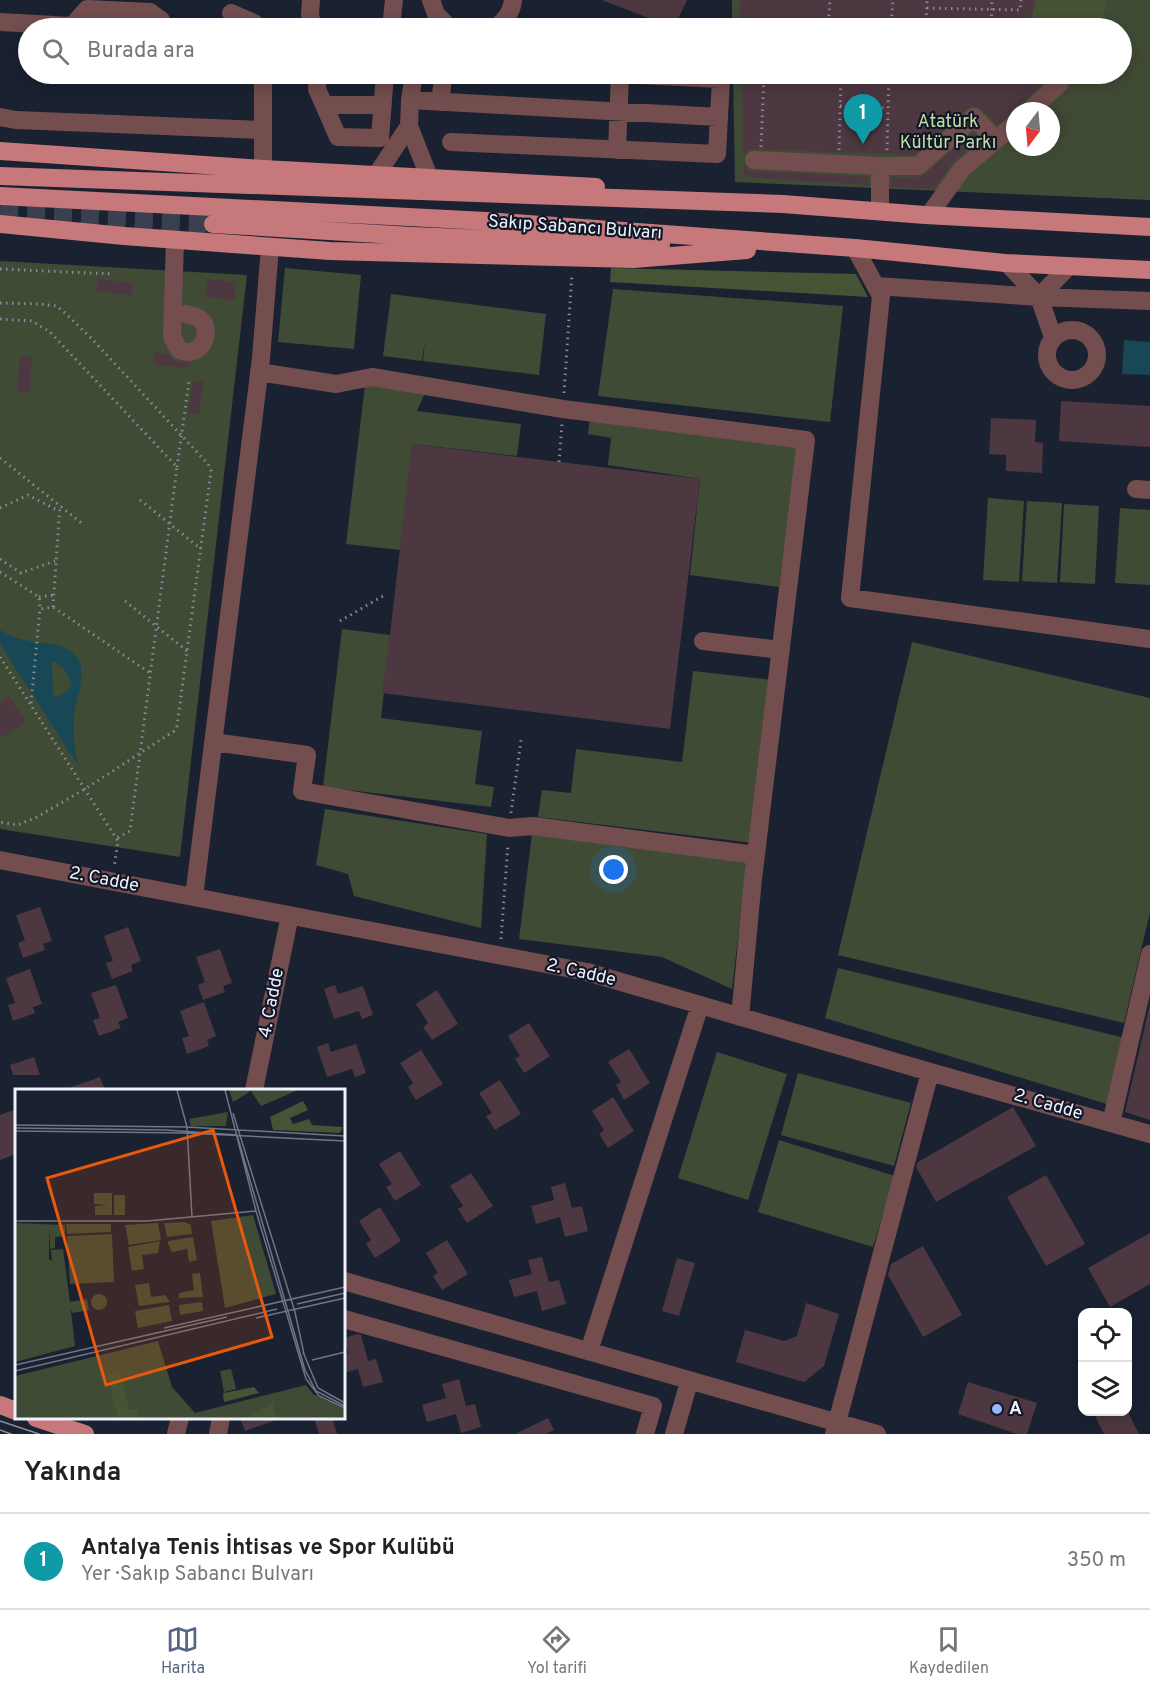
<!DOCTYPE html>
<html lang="tr">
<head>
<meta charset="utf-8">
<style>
  :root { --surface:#fff; --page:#f6f6f6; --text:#222; --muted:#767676; --line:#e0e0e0; --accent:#586485 }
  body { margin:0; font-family:Overpass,sans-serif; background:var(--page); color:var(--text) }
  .controls { position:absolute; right:18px; bottom:18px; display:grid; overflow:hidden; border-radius:12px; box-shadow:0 3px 15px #0003 }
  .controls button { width:54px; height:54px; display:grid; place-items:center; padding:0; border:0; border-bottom:2px solid var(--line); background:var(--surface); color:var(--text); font:30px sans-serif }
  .compass { position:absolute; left:1006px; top:102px; width:54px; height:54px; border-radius:50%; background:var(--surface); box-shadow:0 3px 15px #0003; rotate:196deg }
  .you { position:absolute; left:614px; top:870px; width:21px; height:21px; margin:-15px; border:4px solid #fff; border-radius:50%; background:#1a73e8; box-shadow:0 0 0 9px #1a73e833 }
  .badge { display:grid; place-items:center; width:39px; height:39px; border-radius:50%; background:var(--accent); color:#fff; font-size:20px; font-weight:700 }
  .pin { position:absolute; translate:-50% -50px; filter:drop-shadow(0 2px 3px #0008) }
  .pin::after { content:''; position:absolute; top:32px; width:21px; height:18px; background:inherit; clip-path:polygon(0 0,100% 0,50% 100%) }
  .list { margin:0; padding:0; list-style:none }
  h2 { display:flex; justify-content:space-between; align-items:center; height:78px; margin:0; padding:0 24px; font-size:26px }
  h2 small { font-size:20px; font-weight:400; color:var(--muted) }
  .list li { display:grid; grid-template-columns:39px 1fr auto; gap:18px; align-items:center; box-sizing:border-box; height:96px; padding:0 24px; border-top:2px solid var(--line) }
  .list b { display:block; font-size:22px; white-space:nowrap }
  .list p { margin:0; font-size:20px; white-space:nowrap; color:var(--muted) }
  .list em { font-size:20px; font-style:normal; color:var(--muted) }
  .icon { flex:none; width:33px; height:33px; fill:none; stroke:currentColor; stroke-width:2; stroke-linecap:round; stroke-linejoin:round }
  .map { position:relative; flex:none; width:1150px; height:1434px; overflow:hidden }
  .search { position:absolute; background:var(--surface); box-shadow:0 3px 15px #0003; left:18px; right:18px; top:18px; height:66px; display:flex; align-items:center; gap:15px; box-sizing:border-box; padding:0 21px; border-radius:33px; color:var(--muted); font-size:22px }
  .sheet { height:174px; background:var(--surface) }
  nav { display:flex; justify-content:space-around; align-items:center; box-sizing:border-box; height:84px; border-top:2px solid var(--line); background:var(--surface); font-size:16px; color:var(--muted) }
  nav a { display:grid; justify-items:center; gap:3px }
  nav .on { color:var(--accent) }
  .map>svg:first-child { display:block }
  .green { fill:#404b35; fill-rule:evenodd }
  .forest { fill:#445434 }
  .water { fill:#184855; fill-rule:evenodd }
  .building { fill:#4d3841 }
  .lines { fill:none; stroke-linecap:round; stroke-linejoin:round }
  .major-tunnel { stroke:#3a4050; stroke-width:18; stroke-dasharray:18 9; stroke-linecap:butt }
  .path { stroke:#868c9a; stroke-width:3; stroke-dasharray:1.5 4.5; stroke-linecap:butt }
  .minor { stroke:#744e4e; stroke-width:18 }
  .major { stroke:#c6787b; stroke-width:18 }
  .tram { stroke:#8a909d; stroke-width:1.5 }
  .poi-dot { fill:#99b5fd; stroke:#111727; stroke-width:2 }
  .labels { text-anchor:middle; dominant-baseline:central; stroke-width:4.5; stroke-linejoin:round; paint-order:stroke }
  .park-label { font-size:18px; fill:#c2dfa4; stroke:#111727 }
  .street-label { font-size:18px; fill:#eef3fe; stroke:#111727 }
  .poi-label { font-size:18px; font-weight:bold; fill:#eef3fe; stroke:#111727; text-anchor:start }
  .inset-road { fill:none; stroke:#6f7583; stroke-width:1.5 }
  .view { fill:#e8590c; fill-opacity:0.15; stroke:#e8590c; stroke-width:3 }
  .inset-edge { fill:none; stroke:#eef3fe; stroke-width:3 }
</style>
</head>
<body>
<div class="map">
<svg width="1150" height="1434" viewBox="0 0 1150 1434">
  <rect width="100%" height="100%" fill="#1a2131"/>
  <path class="green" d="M732 0H1150V200L735 182 733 74H1122V28H732ZM1015 111H1051V147H1015Z
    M0 261 247 275 180 857 0 829Z
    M285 268 361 275 354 349 278 342Z
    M613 289 843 306 830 422 598 396Z
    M391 294 546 314 539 375 423 361 425 339 422 361 383 356Z
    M365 385 425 393 417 411 521 424 517 456 413 444 400 550 346 544Z
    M590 416 798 443 779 587 690 575 700 479 608 465 611 438 588 434Z
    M988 498 1024 501 1019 582 983 580Z
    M1027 501 1062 503 1057 583 1022 581Z
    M1064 504 1099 506 1095 584 1060 582Z
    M1120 508 1150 510V585L1115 583Z
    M342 629 390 635 381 718 482 731 475 784 494 787 491 807 323 787Z
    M912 642 1150 698V912L1124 1023 838 955Z
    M693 671 772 680 753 843 538 817 542 790 571 793 576 749 682 762Z
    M325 809 487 834 481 928 354 896 348 874 316 865Z
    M533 826 748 854 732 989 662 957 519 939Z
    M838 968 1125 1038 1110 1105 825 1018Z
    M717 1052 787 1074 748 1200 678 1178Z
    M798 1073 911 1103 894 1166 781 1135Z
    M779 1140 895 1176 873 1247 758 1212Z"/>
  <path class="forest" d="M1036 0H1107L1102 25 1103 28H1029Z
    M611 268 856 274 868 297 610 282Z"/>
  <path class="water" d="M1124 340 1150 342V375L1122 374Z
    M0 630C12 637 26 641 40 643 50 644 58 643 67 649 94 664 76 693 74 717 73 734 74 750 79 767L0 644ZM55 662 63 668 72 683 68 690 56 698 53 696 52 663Z"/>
  <path class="building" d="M602 0H687L674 28Z
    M740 0H1036L1027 28H741Z
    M742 74H1040L1050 77 1021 103 1014 113 997 125 982 109 971 106 914 155 755 149 748 150 743 157Z
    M973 133 980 139 953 162 934 189 891 187V177H918L925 174Z
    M744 164 747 169 753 171 869 177V185L744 177Z
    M98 279 133 283 132 295 96 291Z
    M207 279 236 282 234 300 205 297Z
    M155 352 168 354 175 361 189 363 188 368 153 364Z
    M20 356 32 357 30 392 17 391Z
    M193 381 204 382 199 414 188 412Z
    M1061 401 1150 406V447L1059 441Z
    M991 418 1036 420 1035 442 1043 443 1042 473 1006 471V455L989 454Z
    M412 444 700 479 670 729 382 693 390 635Z
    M9 696 26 722 0 738V702Z
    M40 907 52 941 43 944 45 950 23 958 18 943 25 940 16 915Z
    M128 927 141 961 131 965 133 971 112 979 106 963 113 961 104 936Z
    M220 949 232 983 223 986 225 992 203 1000 198 985 205 982 196 957Z
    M30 969 42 1004 33 1007 35 1013 13 1021 8 1005 15 1003 6 978Z
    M116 985 128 1018 118 1022 121 1028 99 1036 93 1020 100 1018 91 993Z
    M335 985 338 994 363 986 373 1015 362 1019 359 1011 334 1019 324 989Z
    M437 990 458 1024 432 1040 423 1027 428 1023 416 1004Z
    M204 1002 216 1036 207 1040 209 1046 187 1054 182 1038 189 1036 180 1011Z
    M1150 1004V1120L1125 1112Z
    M529 1023 550 1056 524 1073 515 1059 520 1056 508 1036Z
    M328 1043 331 1052 356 1044 366 1073 355 1077 352 1069 327 1077 317 1047Z
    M629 1049 650 1083 624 1100 616 1085 621 1082 608 1062Z
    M421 1050 443 1084 416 1100 408 1087 413 1083 400 1063Z
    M34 1057 40 1075H13L10 1065Z
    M100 1077 105 1090H67L66 1089Z
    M500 1080 521 1114 495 1130 486 1116 492 1113 479 1093Z
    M613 1097 634 1131 608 1148 599 1134 604 1130 592 1111Z
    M1013 1107 1036 1146 936 1202 916 1167 918 1162Z
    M16 1109V1154L0 1160V1115Z
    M400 1151 421 1185 395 1201 386 1187 392 1184 379 1164Z
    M471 1173 493 1206 467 1223 458 1209 463 1206 450 1186Z
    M1046 1175 1085 1244 1046 1266 1007 1197Z
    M565 1183 572 1208 582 1206 588 1231 565 1237 560 1217 536 1224 531 1206 554 1200 551 1187Z
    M380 1207 401 1241 375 1258 366 1244 371 1240 359 1221Z
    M1150 1233V1284L1110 1307 1088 1268Z
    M447 1240 468 1274 442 1290 433 1276 438 1273 426 1253Z
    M923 1246 962 1315 923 1337 888 1275 891 1264Z
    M542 1257 549 1282 559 1280 566 1304 542 1311 537 1291 514 1297 509 1280 532 1274 528 1260Z
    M677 1258 695 1263 679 1316 662 1311Z
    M806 1303 839 1314 824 1366 804 1382 736 1362 745 1330 784 1341 797 1336Z
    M357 1334 361 1335 368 1361 376 1359 383 1382 363 1387 358 1369 344 1373V1354L348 1353 344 1338Z
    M459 1379 466 1406 475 1404 481 1427 461 1433 456 1414 427 1422 422 1405 446 1398 442 1384Z
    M968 1382 1037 1403 1027 1434H1017L958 1414Z
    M1093 1412H1128L1139 1434H1104Z
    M240 1418H279V1419L245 1431Z
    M314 1418H332L337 1434H319Z
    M548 1418 554 1430 546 1434H515Z"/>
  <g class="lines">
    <path class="major-tunnel" d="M0 214 213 224"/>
    <path class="path" d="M927 8 1020 10 1021 0
      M926 27 927 0
      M828 28 830 0
      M891 28 893 0
      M900 28 911 18 920 26 984 28
      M991 28 992 0
      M840 106 888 108
      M761 147 764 74
      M839 150 841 74
      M887 150 889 74
      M0 269 114 274
      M0 303 39 304 56 306 63 311 92 339 208 464 211 471 177 726 174 731 85 789 37 817 18 825 0 822
      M0 319 32 321 50 332 177 467 130 831 117 838
      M564 393 572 274
      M0 458 84 525
      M559 462 562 423
      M177 467 189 381
      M140 500 201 549
      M0 508 28 495 59 511
      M0 559 21 573 55 561
      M0 572 39 597 40 609 53 607 150 673
      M39 597 54 595
      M125 601 187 651
      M53 607 60 505
      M340 621 383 596
      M0 657 118 841 114 868
      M31 703 40 609
      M511 813 521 740
      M501 939 508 844"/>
    <path class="minor" d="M311 0 310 15 313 28
      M431 0 436 14 450 28
      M231 13 254 23 258 28
      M0 22 72 26 74 28
      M72 26 87 9 150 12 161 20V28
      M391 28 394 0
      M495 28C505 21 512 12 513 0
      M318 74 317 89 338 137 380 138 385 74
      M414 74 410 100 409 126 429 177
      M410 100 719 117
      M440 102 443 79 447 74
      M324 105H382
      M1029 111 1060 83 1063 74
      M0 117 16 120 262 130
      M996 140 1015 124
      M451 142 717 154 721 79 618 74
      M617 150 620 74
      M754 160 880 166
      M263 169V74
      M377 174 409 126
      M880 210V166H918L974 117 996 140 962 169 929 215
      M175 240 172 337 179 350C182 351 185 352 189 352 204 352 212 328 200 319 196 316 190 315 186 314
      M855 248 881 296 850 598 1150 639
      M1008 264 1039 297 1053 337
      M876 286 1039 297 1150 301
      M1039 297 1069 266
      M1047 355a25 25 0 1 1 50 0a25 25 0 1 1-50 0Z
      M259 372 336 384 372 377 563 409 806 440 753 879 740 1017
      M1136 489 1150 490
      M703 641 781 650
      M213 742 307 755 302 791 509 828 533 826 748 854 755 861
      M0 860 587 972 930 1072 1150 1134
      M194 897 261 358 270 247
      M254 1090 290 915
      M1111 1123 1150 954
      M344 1281 877 1434
      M344 1319 653 1406 645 1434
      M589 1351 700 1005
      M176 1434 180 1418
      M218 1434 221 1418
      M674 1434 689 1382
      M834 1434 930 1072"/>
    <path class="major" d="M0 151 263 169 596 187
      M0 176 783 204 925 215 1150 227
      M0 196 486 221 855 248 1005 263 1150 270
      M0 224 124 236 330 251 633 259 747 250
      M213 224 412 236 661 246
      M0 1405 16 1411
      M36 1418 85 1434"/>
    <path class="tram" d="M0 1421 39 1434
      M0 1430 11 1434"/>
  </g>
  <circle class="poi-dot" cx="997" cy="1409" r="6"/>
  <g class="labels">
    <g class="park-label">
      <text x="948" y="122">Atatürk<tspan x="948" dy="21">Kültür Parkı</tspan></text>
    </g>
    <g class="street-label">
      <text transform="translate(575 228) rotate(4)">Sakıp Sabancı Bulvarı</text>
      <text transform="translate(104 880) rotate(11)">2. Cadde</text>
      <text transform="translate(581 973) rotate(13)">2. Cadde</text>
      <text transform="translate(272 1003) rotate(-79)">4. Cadde</text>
      <text transform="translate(1048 1105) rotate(16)">2. Cadde</text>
    </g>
    <g class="poi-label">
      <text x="1009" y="1409">A</text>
    </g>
  </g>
  <g transform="translate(15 1089)">
    <rect width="330" height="330" fill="#1a2131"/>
    <path d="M214 1H283L246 17 236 2 218 13ZM213 23 211 37H176L174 30ZM79 104H97V126H80V117L93 116 79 115ZM99 106H110V126H99ZM238 126 261 205 210 219 196 132ZM169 133 176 136 177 145 152 148 149 134ZM0 134 50 136V147L40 148V159L35 160 34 137V170L37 172 36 161 48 160 55 213 72 210 74 221 58 224 56 221 60 257 0 273ZM143 134 146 151 114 156 110 136ZM51 135H96V143L52 145ZM97 145 99 193 55 195 52 147ZM178 148 182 171 174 173 172 160 157 163 153 155V152ZM145 152 143 164 127 166 129 180 117 182 113 158ZM185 184 188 208 164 209V204L179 201 177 185ZM134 194 136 208 150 206 155 213 124 217 120 196ZM76 213a8 8 0 1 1 16 0a8 8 0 1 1-16 0ZM187 213 188 222 165 226 164 216ZM154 216 157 232 123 239 120 222ZM143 252 157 298 180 324 291 296 298 305 330 320V329H0V287ZM216 280 221 300 209 303 205 282Z" fill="#404b35"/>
    <path d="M288 12 293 21 275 29 278 35 294 30 297 36 328 38 325 44 258 41 255 28ZM105 281 114 320H123V329H104L99 316 93 285ZM239 298 244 304 209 313 208 304ZM258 313 259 323 266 329H233Z" fill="#445434"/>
    <path class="inset-road" d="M162 1 172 38 177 128M210 1 241 122 291 290 304 307 330 319M218 24 280 223 289 265M0 36 172 38 330 47M0 39 151 41 222 46 290 281 301 302 330 317M0 42 172 44 330 52M0 132H132L241 122M282 215 330 204M241 229 330 209M149 239 330 198M288 263 303 299 330 314M297 271 330 263M0 276 212 228M0 282 262 220"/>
    <path class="view" d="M198 41 257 248 91 296 32 89Z"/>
    <rect width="330" height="330" class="inset-edge"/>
  </g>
</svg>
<div class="controls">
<button><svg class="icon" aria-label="locate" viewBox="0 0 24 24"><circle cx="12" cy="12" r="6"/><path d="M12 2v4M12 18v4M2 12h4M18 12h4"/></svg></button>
<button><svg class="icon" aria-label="layers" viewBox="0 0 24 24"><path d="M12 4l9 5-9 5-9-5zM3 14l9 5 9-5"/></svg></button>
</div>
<svg class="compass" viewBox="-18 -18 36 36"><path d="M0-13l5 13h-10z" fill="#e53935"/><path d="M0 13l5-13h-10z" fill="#767676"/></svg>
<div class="you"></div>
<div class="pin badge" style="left:863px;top:144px;background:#0f9aa8">1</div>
<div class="search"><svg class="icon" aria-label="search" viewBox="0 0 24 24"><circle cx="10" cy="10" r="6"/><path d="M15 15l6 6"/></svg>Burada ara</div>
</div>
<section class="sheet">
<h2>Yakında<small></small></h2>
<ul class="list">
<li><span class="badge" style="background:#0f9aa8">1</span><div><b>Antalya Tenis İhtisas ve Spor Kulübü</b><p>Yer · Sakıp Sabancı Bulvarı</p></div><em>350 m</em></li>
</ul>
</section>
<nav>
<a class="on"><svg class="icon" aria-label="map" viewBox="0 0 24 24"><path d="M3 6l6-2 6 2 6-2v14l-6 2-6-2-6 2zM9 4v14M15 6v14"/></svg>Harita</a>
<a><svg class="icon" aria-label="directions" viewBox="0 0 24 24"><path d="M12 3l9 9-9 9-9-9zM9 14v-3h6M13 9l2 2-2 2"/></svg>Yol tarifi</a>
<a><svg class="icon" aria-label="saved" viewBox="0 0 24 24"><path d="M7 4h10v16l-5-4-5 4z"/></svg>Kaydedilen</a>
</nav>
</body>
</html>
